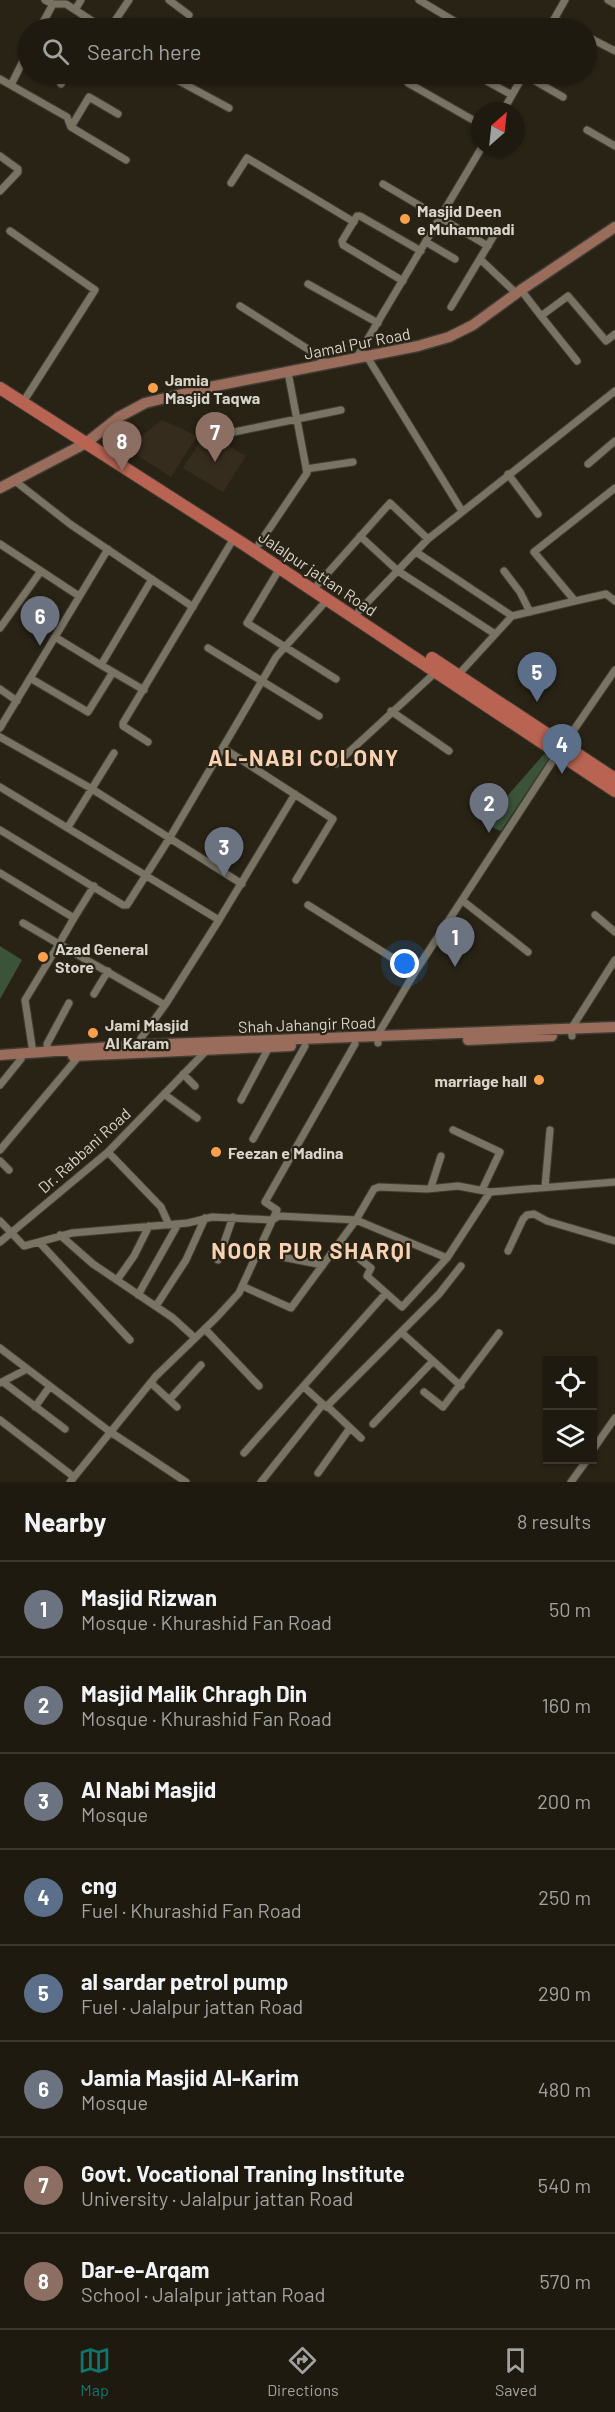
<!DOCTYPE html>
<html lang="en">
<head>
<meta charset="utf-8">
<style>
  :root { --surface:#1f1a10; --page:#272319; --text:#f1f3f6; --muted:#a1a19f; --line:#3c3830; --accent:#0f766e }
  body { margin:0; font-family:Barlow,sans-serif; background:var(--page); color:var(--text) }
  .controls { position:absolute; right:18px; bottom:18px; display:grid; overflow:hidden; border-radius:0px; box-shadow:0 2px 4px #0004 }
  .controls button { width:54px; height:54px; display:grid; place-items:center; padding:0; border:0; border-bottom:2px solid var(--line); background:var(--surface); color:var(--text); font:30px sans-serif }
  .compass { position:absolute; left:471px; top:102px; width:54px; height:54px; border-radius:50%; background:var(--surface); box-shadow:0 2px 4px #0004; rotate:27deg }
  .you { position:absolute; left:405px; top:964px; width:21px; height:21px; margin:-15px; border:4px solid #fff; border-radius:50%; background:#1a73e8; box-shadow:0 0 0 9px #1a73e833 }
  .badge { display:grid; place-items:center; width:39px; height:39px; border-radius:50%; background:var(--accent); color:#fff; font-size:20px; font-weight:700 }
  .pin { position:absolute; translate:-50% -50px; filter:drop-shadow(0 2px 3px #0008) }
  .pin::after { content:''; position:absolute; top:32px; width:21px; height:18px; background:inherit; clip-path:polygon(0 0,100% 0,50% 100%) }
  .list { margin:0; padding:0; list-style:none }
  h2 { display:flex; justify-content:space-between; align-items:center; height:78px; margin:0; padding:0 24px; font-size:26px }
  h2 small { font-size:20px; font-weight:400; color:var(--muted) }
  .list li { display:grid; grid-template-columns:39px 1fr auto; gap:18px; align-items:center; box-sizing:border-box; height:96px; padding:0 24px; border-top:2px solid var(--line) }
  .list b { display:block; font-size:22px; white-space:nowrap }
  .list p { margin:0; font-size:20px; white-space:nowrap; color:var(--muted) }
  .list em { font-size:20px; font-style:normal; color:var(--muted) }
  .icon { flex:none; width:33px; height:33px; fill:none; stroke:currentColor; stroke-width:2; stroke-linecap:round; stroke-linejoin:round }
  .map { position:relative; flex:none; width:615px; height:1482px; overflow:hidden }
  .search { position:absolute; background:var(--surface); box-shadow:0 2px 4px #0004; left:18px; right:18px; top:18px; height:66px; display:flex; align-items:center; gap:15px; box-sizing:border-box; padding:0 21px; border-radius:33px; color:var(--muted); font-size:22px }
  .sheet { height:846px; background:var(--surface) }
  nav { display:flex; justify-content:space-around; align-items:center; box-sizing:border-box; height:84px; border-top:2px solid var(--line); background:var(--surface); font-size:16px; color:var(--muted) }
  nav a { display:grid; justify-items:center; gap:3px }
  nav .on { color:var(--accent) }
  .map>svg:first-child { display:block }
  .education { fill:#362c1e }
  .green { fill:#3a5339 }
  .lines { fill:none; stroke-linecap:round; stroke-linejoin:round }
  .street-casing { stroke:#413c33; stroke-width:9 }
  .secondary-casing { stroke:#413c33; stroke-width:13 }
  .primary-casing { stroke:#413c33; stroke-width:14 }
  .street { stroke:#797364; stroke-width:7 }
  .secondary { stroke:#996c5b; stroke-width:10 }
  .primary { stroke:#b96452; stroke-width:12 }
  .poi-dot { fill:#f9a04d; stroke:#292316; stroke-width:2 }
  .labels { text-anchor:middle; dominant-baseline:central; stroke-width:4.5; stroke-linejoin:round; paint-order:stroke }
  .poi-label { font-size:16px; font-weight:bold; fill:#d7d4cb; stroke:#292316; text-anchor:start }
  .street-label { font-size:16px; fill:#d7d4cb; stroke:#292316 }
  .district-label { font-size:22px; font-weight:bold; letter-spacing:1.5px; fill:#f9d2b3; stroke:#292316 }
</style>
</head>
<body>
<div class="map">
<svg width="615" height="1482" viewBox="0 0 615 1482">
  <rect width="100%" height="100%" fill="#292316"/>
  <path class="education" d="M162 420 197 436 171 477 126 448Z
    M206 433 246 456 223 492 183 468Z"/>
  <path class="green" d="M544 754 550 757 501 831 483 824Z
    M0 946 22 960 0 999Z"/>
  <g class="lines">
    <g class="street-casing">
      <path id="street" d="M45 0 53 4H66L103 28
        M169 0 189 15
        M419 0 466 28
        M608 0 615 4
        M75 10 81 0
        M554 19 573 28
        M40 28 53 4
        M110 28 129 0
        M549 28 565 0
        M586 36 615 51
        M166 74 229 108
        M474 74 512 95
        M523 74 563 97
        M0 79 67 117 71 127 126 160
        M408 83 480 124
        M61 84 68 74
        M11 85 28 51
        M503 111 524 74
        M71 127 89 97 118 114
        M587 130 615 146
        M0 156 18 169V172L0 191
        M231 183 247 158 354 222
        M383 184 488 246
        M10 231 95 290 27 396
        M426 242 455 259
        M480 259 516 293
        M403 281 343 245 342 241 357 216H360L421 251
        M308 284 378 323
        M521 290 541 316 568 296 606 341 615 334
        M240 306 314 353 326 363
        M451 307 496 232
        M541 316 577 361
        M366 355 462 511
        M357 357 482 147
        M229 433 341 410
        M588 464 615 441
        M306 469 353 462
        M508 474 538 514
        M15 481 70 524 193 607
        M360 536 398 571 495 634
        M0 544 79 596
        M259 544 307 473 288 372
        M108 549 55 637 101 665 152 579
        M416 552 512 616
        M280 568 247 623 336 679
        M504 571 520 592 530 612
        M318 584 390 503 428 539
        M575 601 606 594 615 601
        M359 611 428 539 615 391
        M0 628 41 571
        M208 648 319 716
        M101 665 144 690
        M458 675 512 616 575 601 534 552 615 488
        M30 678 88 712 113 672
        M0 689 17 701
        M391 711 449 751
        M0 728 55 637
        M0 737 92 789 242 884
        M148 742 123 726V723L234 538
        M223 748 333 819 296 880
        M336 764 437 671
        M0 787 219 920 165 1005 141 1038 139 1045
        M68 827 114 753
        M0 830 123 905H127L169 839 276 657 327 600
        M0 873 74 918 94 886
        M463 901 528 952
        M308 905 415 972
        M595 915 615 932
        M74 918 59 944 165 1005
        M219 920 295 794
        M23 923 59 944 25 1000 33 1053
        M94 994 108 971
        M572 1036 571 1029 615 960
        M378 1043 377 1036 415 972 558 753 615 670
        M48 1051 47 1044 69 1003
        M183 1074 195 1086
        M0 1085 21 1059
        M164 1094 197 1118
        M241 1100 269 1047
        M453 1130 500 1152 482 1190
        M253 1139 305 1046
        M0 1150 79 1056
        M108 1152 161 1207 169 1225
        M0 1161 9 1170
        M431 1187 441 1156
        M545 1187 550 1130
        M0 1221 24 1246 72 1233 188 1223 212 1217 272 1220 279 1216 356 1220 374 1189 379 1187 427 1189 458 1186 490 1192 615 1182
        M60 1235 93 1264 173 1318 195 1338
        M0 1242 108 1152 207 1050
        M39 1242 130 1340
        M339 1243 371 1268 367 1276 402 1307 447 1258 490 1192
        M508 1251 523 1219 527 1215 534 1214 547 1221 615 1241
        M282 1257 323 1265
        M218 1260 233 1217
        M117 1280 134 1256 149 1226
        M242 1286 291 1308 356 1220 447 1258
        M138 1295 178 1224
        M156 1306 186 1260 205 1218
        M205 1329 259 1386
        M401 1332 461 1386
        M0 1348 109 1431 186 1482
        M3 1382 65 1429
        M0 1383 27 1369
        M151 1383 177 1407
        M304 1387 326 1407 439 1294 461 1266
        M424 1392 443 1407 499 1333
        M170 1399 201 1365
        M327 1406 361 1438
        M35 1407 50 1386
        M0 1420 74 1477
        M373 1424 433 1361
        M592 1451 615 1418
        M244 1453 386 1293
        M318 1473 350 1428
        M70 1482 156 1376 217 1317 239 1293 277 1210 265 1202 355 1044
        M261 1482 323 1404
        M571 1482 587 1460"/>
    </g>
    <g class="secondary-casing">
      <path id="secondary" d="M0 488 86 443 119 417 145 403 210 387 418 346 449 337 473 325 521 290 615 227
        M468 1040 552 1036
        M0 1055 139 1045 615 1027
        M73 1056 291 1046"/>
    </g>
    <g class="primary-casing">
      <path id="primary" d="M0 388 245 545 615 791
        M432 658 615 779"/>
    </g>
    <use href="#street" class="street"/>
    <use href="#secondary" class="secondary"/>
    <use href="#primary" class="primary"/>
  </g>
  <g class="poi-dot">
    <circle cx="405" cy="219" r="6"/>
    <circle cx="153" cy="388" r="6"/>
    <circle cx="43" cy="957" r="6"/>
    <circle cx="93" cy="1033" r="6"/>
    <circle cx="539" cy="1080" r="6"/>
    <circle cx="216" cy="1152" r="6"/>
  </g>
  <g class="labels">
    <g class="poi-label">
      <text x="417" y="210">Masjid Deen<tspan x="417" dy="18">e Muhammadi</tspan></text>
      <text x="165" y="379">Jamia<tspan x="165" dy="18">Masjid Taqwa</tspan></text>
      <text x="55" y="948">Azad General<tspan x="55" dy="18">Store</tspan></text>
      <text x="105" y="1024">Jami Masjid<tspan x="105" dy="18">Al Karam</tspan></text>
      <text x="527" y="1080" text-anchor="end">marriage hall</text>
      <text x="228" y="1152">Feezan e Madina</text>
    </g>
    <g class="street-label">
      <text transform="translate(357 343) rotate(-11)">Jamal Pur Road</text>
      <text transform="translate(318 573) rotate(34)">Jalalpur jattan Road</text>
      <text transform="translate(307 1024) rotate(-2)">Shah Jahangir Road</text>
      <text transform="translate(84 1150) rotate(-42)">Dr. Rabbani Road</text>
    </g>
    <g class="district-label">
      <text x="304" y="757">AL-NABI COLONY</text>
      <text x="312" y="1250">NOOR PUR SHARQI</text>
    </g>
  </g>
</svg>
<div class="controls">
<button><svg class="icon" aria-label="locate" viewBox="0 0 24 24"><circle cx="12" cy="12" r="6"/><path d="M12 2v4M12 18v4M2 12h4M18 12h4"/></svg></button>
<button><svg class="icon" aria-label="layers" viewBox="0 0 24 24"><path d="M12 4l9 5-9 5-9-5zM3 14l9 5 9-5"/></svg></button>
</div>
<svg class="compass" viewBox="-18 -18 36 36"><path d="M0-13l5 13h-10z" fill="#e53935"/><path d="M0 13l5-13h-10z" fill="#a1a19f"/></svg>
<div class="you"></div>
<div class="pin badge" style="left:455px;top:967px;background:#6b7280">1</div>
<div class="pin badge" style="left:489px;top:833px;background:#6b7280">2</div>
<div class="pin badge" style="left:224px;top:877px;background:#6b7280">3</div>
<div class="pin badge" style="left:562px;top:774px;background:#5c6f8a">4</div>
<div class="pin badge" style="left:537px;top:702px;background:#5c6f8a">5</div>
<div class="pin badge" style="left:40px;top:646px;background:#6b7280">6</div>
<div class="pin badge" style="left:215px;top:462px;background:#8d6e63">7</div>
<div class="pin badge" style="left:122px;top:471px;background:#8d6e63">8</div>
<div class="search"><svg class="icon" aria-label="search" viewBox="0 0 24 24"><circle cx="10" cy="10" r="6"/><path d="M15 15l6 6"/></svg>Search here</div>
</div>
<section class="sheet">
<h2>Nearby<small>8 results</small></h2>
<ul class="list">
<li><span class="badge" style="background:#6b7280">1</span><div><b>Masjid Rizwan</b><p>Mosque · Khurashid Fan Road</p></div><em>50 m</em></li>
<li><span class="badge" style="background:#6b7280">2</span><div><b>Masjid Malik Chragh Din</b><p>Mosque · Khurashid Fan Road</p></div><em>160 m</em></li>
<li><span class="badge" style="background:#6b7280">3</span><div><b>Al Nabi Masjid</b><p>Mosque</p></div><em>200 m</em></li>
<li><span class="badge" style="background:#5c6f8a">4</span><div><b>cng</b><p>Fuel · Khurashid Fan Road</p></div><em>250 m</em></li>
<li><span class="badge" style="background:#5c6f8a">5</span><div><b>al sardar petrol pump</b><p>Fuel · Jalalpur jattan Road</p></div><em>290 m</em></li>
<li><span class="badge" style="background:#6b7280">6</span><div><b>Jamia Masjid Al-Karim</b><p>Mosque</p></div><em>480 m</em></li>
<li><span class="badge" style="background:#8d6e63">7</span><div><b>Govt. Vocational Traning Institute</b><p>University · Jalalpur jattan Road</p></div><em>540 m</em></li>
<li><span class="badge" style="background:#8d6e63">8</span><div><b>Dar-e-Arqam</b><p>School · Jalalpur jattan Road</p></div><em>570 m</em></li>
</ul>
</section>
<nav>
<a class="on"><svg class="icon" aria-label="map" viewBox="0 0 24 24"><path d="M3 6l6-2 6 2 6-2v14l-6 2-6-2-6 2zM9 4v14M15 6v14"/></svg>Map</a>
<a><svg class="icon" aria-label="directions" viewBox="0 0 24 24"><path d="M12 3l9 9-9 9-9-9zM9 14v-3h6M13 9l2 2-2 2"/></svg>Directions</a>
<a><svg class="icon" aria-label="saved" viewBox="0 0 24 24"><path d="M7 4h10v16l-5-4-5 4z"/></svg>Saved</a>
</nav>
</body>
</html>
